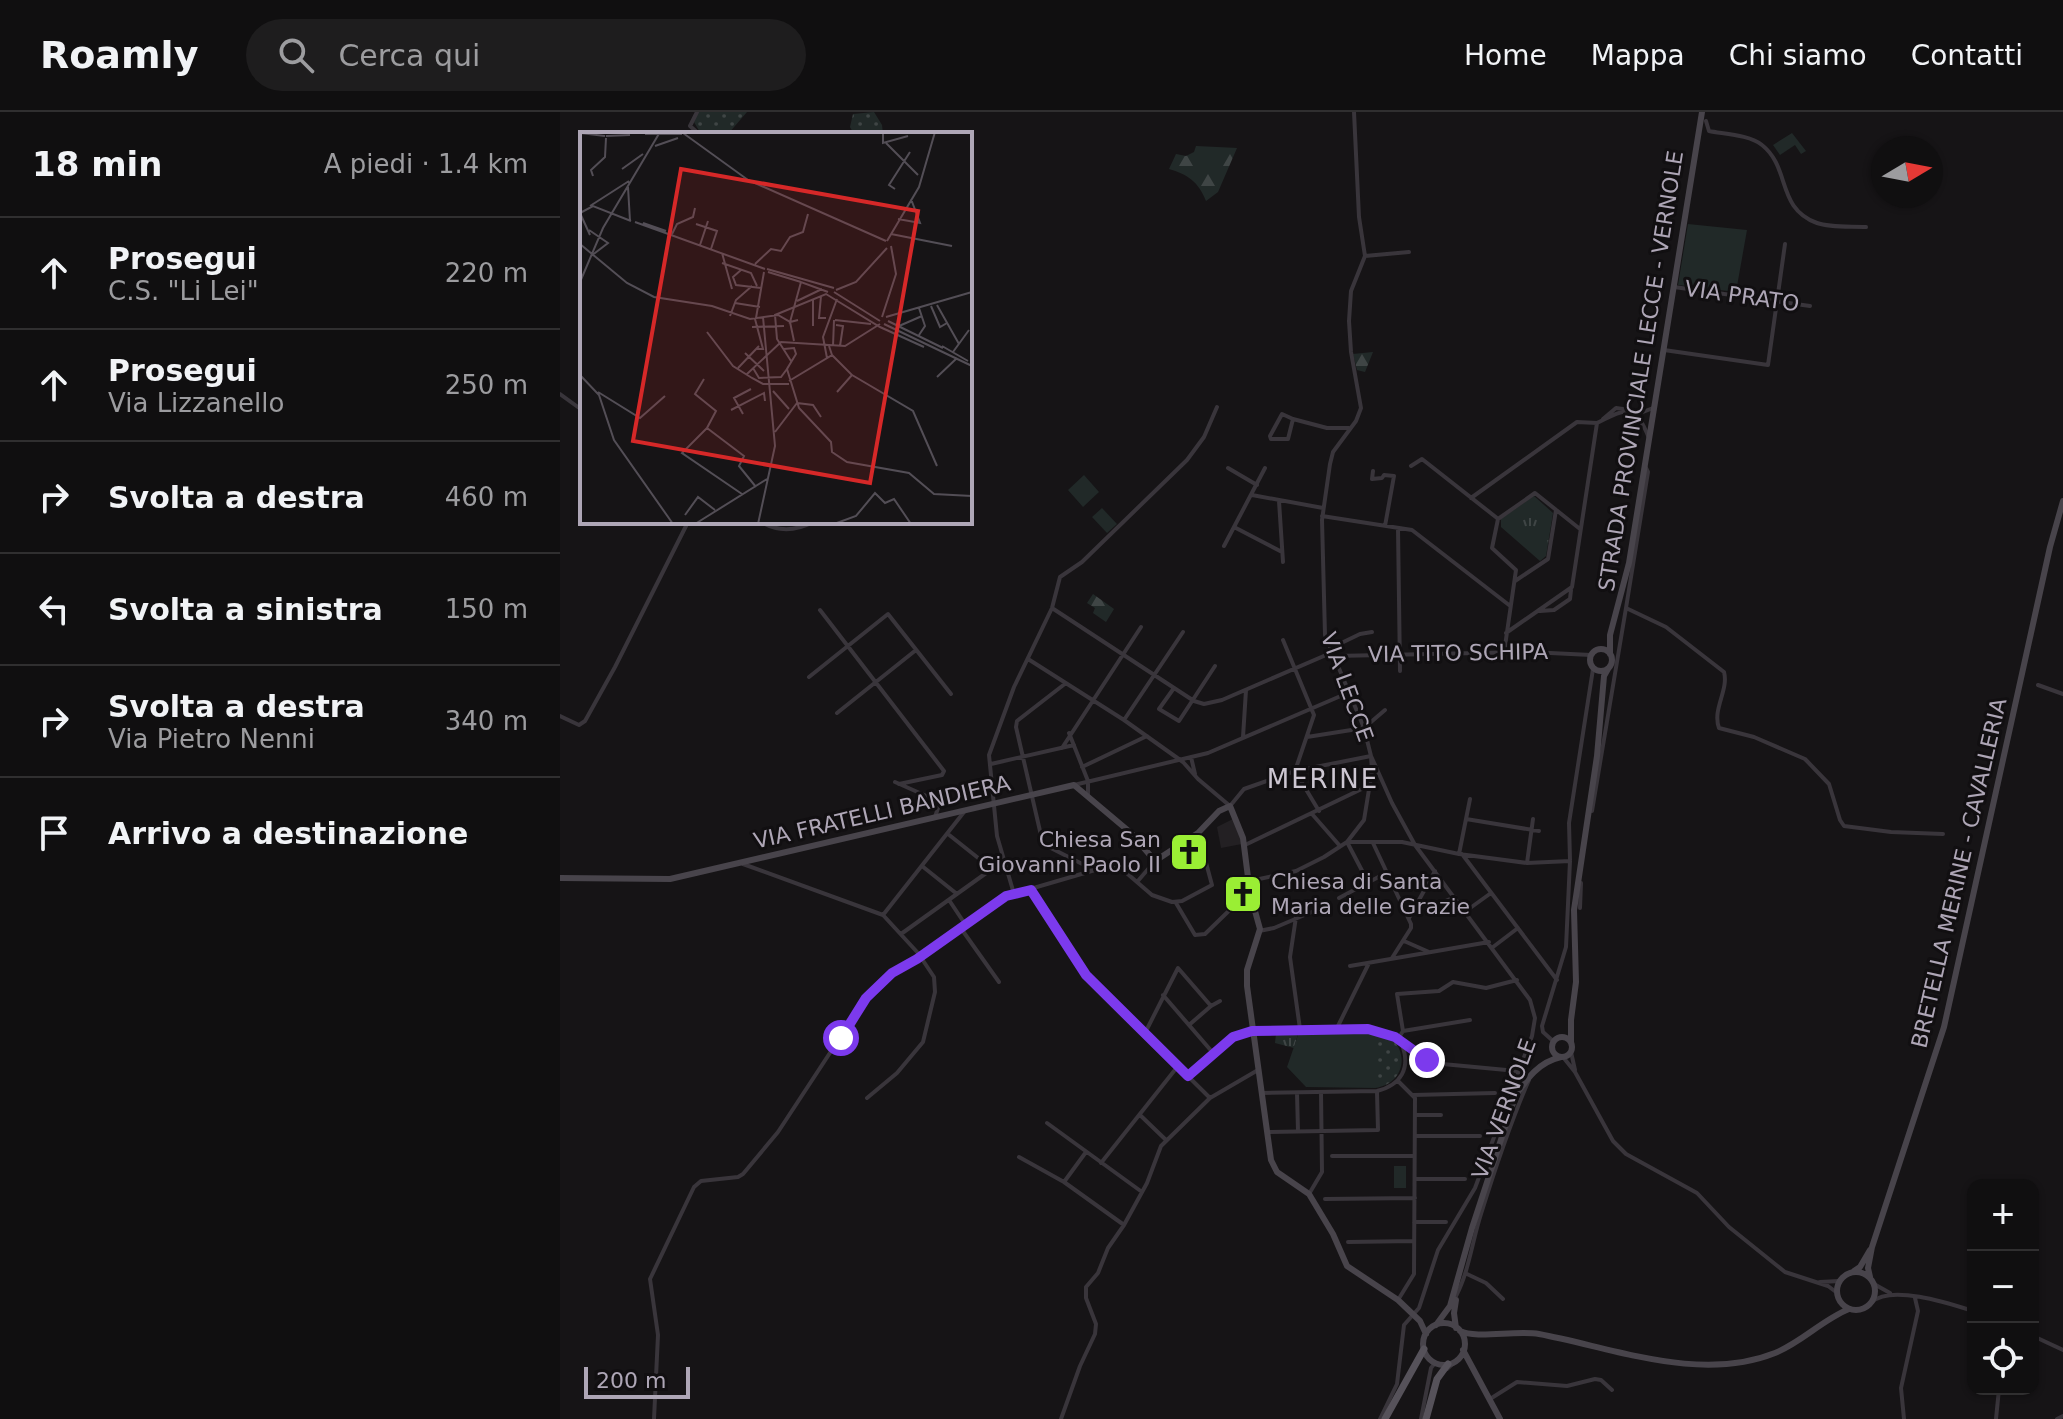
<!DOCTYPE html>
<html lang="it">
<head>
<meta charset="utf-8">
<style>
  :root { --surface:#100f10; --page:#1e1d1e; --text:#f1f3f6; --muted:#9c9c9f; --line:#302f30 }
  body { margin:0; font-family:"DejaVu Sans",sans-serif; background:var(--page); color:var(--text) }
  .controls { position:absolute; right:24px; bottom:24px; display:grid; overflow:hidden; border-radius:16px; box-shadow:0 2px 6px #0004 }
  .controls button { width:72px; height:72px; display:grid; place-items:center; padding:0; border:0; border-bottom:2px solid var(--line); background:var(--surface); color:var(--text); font:40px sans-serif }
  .compass { position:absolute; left:1311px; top:24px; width:72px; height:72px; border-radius:50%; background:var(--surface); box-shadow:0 2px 6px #0004; rotate:80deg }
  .scale { position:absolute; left:24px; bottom:20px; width:106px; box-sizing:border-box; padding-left:8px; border:4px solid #aea6b6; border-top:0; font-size:22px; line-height:28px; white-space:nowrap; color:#aea6b6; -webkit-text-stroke:6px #110f11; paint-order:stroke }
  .stop { position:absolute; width:24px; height:24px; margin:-18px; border:6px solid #7c3aed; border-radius:50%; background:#fff }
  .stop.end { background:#7c3aed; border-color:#fff; box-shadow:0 2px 8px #0008 }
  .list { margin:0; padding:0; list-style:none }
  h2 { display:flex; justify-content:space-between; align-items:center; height:104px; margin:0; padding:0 32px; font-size:34px }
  h2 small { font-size:26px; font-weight:400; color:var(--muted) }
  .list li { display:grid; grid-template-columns:52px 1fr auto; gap:24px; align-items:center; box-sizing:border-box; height:112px; padding:0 32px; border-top:2px solid var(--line) }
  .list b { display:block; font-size:30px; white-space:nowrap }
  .list p { margin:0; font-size:26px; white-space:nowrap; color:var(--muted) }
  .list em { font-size:26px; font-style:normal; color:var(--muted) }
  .icon { flex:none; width:44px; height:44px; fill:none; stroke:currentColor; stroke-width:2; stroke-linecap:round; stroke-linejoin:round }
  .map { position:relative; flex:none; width:1503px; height:1307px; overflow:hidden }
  header { display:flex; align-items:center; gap:48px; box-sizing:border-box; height:112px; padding:0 40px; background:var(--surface); border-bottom:2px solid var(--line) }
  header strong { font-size:38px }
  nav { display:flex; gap:44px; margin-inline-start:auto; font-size:28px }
  .search { width:560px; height:72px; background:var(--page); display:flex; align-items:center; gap:20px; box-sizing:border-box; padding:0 28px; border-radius:44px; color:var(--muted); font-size:30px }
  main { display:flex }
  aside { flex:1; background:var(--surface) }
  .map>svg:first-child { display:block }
  .built { fill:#232023 }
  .grass { fill:url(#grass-dots) }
  .forest { fill:url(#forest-firs) }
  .park { fill:url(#park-tufts) }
  .garden { fill:#212928 }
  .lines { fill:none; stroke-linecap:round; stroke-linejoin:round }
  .street { stroke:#39353b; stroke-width:4 }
  .secondary { stroke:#48444b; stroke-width:6 }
  .primary { stroke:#56525a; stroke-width:7 }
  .route { stroke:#7c3aed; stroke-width:10 }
  .labels { text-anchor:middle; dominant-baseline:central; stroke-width:6; stroke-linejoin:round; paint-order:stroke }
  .street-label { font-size:22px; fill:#aea6b6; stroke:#110f11 }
  .poi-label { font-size:22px; fill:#aea6b6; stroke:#110f11; text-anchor:end }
  .quarter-label { font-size:26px; letter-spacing:2px; fill:#cdc7d2; stroke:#110f11 }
  .inset-road { fill:none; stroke:#534e56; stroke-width:2 }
  .view { fill:#d62828; fill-opacity:0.15; stroke:#d62828; stroke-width:4 }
  .inset-edge { fill:none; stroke:#aea6b6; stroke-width:4 }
</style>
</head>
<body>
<header>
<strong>Roamly</strong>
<div class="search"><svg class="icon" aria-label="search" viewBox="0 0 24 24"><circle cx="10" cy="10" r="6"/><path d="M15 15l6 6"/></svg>Cerca qui</div>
<nav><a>Home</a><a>Mappa</a><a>Chi siamo</a><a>Contatti</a></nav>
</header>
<main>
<aside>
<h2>18 min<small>A piedi · 1.4 km</small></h2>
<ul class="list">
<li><svg class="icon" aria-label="ahead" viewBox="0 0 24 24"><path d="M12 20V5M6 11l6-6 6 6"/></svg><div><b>Prosegui</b><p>C.S. &quot;Li Lei&quot;</p></div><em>220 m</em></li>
<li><svg class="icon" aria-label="ahead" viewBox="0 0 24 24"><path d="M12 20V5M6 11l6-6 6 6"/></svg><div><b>Prosegui</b><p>Via Lizzanello</p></div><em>250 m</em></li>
<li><svg class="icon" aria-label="right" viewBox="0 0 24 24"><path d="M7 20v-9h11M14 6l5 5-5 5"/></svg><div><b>Svolta a destra</b></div><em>460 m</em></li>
<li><svg class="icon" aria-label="left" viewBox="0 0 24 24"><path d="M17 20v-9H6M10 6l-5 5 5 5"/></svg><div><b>Svolta a sinistra</b></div><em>150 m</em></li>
<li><svg class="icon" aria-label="right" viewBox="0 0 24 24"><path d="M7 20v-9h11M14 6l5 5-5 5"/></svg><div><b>Svolta a destra</b><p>Via Pietro Nenni</p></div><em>340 m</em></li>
<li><svg class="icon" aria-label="arrive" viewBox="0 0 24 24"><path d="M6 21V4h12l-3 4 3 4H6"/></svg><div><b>Arrivo a destinazione</b></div></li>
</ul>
</aside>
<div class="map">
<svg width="1503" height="1307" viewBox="0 0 1503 1307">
  <defs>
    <pattern id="grass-dots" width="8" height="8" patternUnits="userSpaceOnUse" patternTransform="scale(2)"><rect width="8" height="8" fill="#212928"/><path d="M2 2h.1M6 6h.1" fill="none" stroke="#3f4545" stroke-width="1.8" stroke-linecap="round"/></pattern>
    <pattern id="forest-firs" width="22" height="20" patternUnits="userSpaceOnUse" patternTransform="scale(2)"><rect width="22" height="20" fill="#212928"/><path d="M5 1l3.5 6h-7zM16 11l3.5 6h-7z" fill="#3f4545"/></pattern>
    <pattern id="park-tufts" width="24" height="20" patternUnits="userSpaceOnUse" patternTransform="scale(2)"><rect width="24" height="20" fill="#212928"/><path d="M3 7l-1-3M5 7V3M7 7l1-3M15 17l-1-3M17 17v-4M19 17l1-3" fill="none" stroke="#3f4545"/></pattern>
  </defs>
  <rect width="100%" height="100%" fill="#161416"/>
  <path class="built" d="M675 706 682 732 661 736 657 715Z"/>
  <path class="grass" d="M138 0H187L168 22H141L134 10Z
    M314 0 322 13 323 22H294L290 15 293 2Z
    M815 920C850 925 851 971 815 976Z"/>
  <path class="forest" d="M636 34 677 36 658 80 646 89C639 70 627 62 609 57L616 42 626 44 634 40Z
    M813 240 805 260 797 258 793 242Z
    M533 482 554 497 546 510 533 501 535 496 527 491Z"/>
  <path class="park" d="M974 384 993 401 986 444 980 449 941 415V407Z
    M716 922H738L734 936 715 931Z"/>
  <path class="garden" d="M1232 21 1246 39 1241 42 1235 33 1220 43 1213 33Z
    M1128 112 1187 118 1176 180 1118 173Z
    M524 363 539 380 523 395 508 378Z
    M542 396 557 412 547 421 532 405Z
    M739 920H815V976L746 975 727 955Z
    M834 1054H846V1076H834Z"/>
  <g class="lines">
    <path class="street" d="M137 0 130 14 139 22
      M1146 9 1149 19C1164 22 1190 23 1202 33 1231 56 1216 96 1257 111 1271 116 1292 114 1306 115
      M805 144 849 140
      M1114 175 1250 194
      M1104 238 1208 253 1225 132
      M0 282 22 298
      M733 307 722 302 710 324 711 327H728L733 307 767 316H789
      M1043 307 1056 296 1083 300 1093 296
      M1037 311C1067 296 1075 291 1089 326
      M851 354 862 347 937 406
      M668 356 697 373
      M1086 356 1088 360 1066 496 1106 515 1164 560C1169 578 1152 597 1159 616L1194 625 1245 647 1269 672 1280 708 1284 714 1331 720 1383 722
      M813 359 812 367 822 366 824 363 834 364 825 414
      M692 383 763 396
      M911 386 1017 310 1037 311
      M719 389 723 450
      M762 404 852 418 949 493
      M201 410C218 420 236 419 253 410
      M674 415 722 440
      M838 416 840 559
      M664 434 705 356
      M955 469 988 447 996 398
      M492 496 634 589 644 592 662 588 773 540
      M260 498 384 659 382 663 339 672
      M980 499 994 498 1010 487 1011 478
      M946 521 1012 475 1037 311
      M723 528 754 603 735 659 759 699
      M771 536 800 522 812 520
      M944 541 956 458 932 436 938 407 975 381 1020 417
      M775 544 970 540 1031 543
      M468 547 564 608 623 650 638 667 670 694 684 677 735 659 811 644 832 691 855 733 970 888 975 906 972 924 915 1076 878 1138 859 1196 844 1213 837 1272 820 1307
      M249 565 328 502 391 582
      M506 571 457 609 456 615 483 732 534 758
      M1478 573 1503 582
      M614 576 599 597 619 609 655 554
      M277 601 356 538
      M0 604 19 613 25 609 55 555 128 410
      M564 608 623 520
      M509 621 528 669V682
      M683 625 686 578
      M747 625 804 616 825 598
      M502 636 581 515
      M631 645 635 662
      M431 652 514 633
      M522 655 587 624
      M335 670 380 690 375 705
      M514 673 648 641 790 580
      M1032 699 1066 496
      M752 702 780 734
      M906 707 979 719
      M388 722 432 757
      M813 731 851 812V816L832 846
      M685 733 810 673
      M899 742 910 687
      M902 742 997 868
      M1010 748 1009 711 1033 557
      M967 751 973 707
      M183 752 323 803 358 841 374 865 375 880 363 930 337 961 307 986
      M362 754 397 782
      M690 769 736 759 764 745 787 730 804 708 812 659 811 644 804 616 765 523 762 408 770 352 773 340 796 309 801 296 791 240 789 209 791 179 805 144 799 105 794 0
      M577 770 595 749
      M808 770 787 730H842L899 742 967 751 1010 749 1006 835 982 914 983 920 993 929
      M471 778 526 863 650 986 698 958
      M454 782 437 724 429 643 454 575 492 496 500 465 522 450 627 348 644 325 657 295
      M779 786 826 761
      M389 788 405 812
      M616 791 635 823 645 822 679 789
      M733 792 736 805 730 845 740 917
      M878 792 895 785
      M1020 796 1021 771
      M906 799 931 781
      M323 803 404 700
      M849 806 875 759
      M400 815 439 870
      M699 819 714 816 754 799
      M341 822 443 749
      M844 829 869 840
      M933 835 958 816
      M790 854 929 830
      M603 883 654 942
      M629 913 651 894
      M777 916 809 851
      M843 919 837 882 879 879 893 870 926 876 957 868
      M585 921 618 856 651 894 660 889
      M838 927 843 919 910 908
      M1011 940 1015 958
      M1003 945 1015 960 1053 1029 1066 1042 1137 1081 1169 1115 1225 1160 1268 1174 1276 1180
      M628 964 673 925 692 919 740 917 818 918 835 925 872 951 957 959
      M702 981 817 979C841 973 851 956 842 933
      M737 981 738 1019
      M853 983 935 981
      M580 1003 606 1028
      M855 1003H881
      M487 1011 582 1080
      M707 1020 818 1018 817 980
      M855 1024H920
      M772 1044H853
      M459 1045 504 1070 564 1113 587 1071 601 1034 650 986
      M541 1051 618 954
      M855 1067H905
      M504 1070 526 1040
      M749 1082 762 1060 761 980
      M765 1087 855 1086
      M854 1110H886
      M788 1130 854 1129
      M907 1162 926 1171 943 1187
      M1260 1170 1279 1169
      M1314 1172 1330 1181
      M896 1184C909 1159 912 1130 921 1102 935 1057 950 1011 969 968
      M838 1188 854 1162 855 986 838 969
      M1312 1190C1331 1172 1391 1192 1413 1199
      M1473 1224 1503 1238
      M887 1257 896 1249
      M930 1287 957 1270 1007 1274 1035 1267 1041 1268 1052 1278
      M94 1307 98 1223 90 1167 134 1075 141 1069 178 1065 183 1062 218 1020 306 886 338 856 357 847 446 784 535 758 554 756 563 758 592 783 612 790 622 789 652 773 638 721
      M501 1307 520 1254 535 1222 536 1212 526 1186V1175L538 1161 548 1136 564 1113
      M861 1307 871 1256 875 1251
      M1344 1307 1341 1276 1358 1199 1355 1186
      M1436 1307 1439 1277
      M1497 1307 1503 1304"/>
    <path class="secondary" d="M1030 548a11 11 0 1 1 22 0a11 11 0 1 1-22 0Z
      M1050 542V523L1069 451 1142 0
      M0 766 110 767 514 673 571 721 595 749 638 721 659 699 670 694 683 726 690 781 700 817 687 858V874L711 1048 717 1060 749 1082 773 1122 787 1154 838 1188 860 1209 866 1222
      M992 935a10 10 0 1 1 20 0a10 10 0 1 1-20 0Z
      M1011 930V908L1016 870 1014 798 1037 644 1044 564 1048 557
      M1294 1159 1300 1155 1310 1138
      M1277 1179a19 19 0 1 1 38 0a19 19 0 1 1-38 0Z
      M1310 1165 1308 1156 1312 1135 1384 915 1490 435 1503 389
      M896 1188 894 1201 896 1216
      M863 1232a21 21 0 1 1 42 0a21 21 0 1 1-42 0Z
      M876 1213 890 1194 912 1116 955 985C967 966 979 950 1001 945
      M900 1219C916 1227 956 1218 979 1222 1054 1236 1140 1271 1215 1241 1242 1230 1262 1208 1289 1197
      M903 1238 940 1307"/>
    <path class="primary" d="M825 1307 864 1237
      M866 1307 877 1267 888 1252"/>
  </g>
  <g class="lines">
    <path class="route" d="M281 926 306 886 332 861 357 847 446 784 471 778 526 863 628 964 673 925 692 919 808 917 835 925 867 948"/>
  </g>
  <defs>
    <g id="church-square" transform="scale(2)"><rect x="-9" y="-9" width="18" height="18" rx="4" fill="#9aee34" stroke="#110f11"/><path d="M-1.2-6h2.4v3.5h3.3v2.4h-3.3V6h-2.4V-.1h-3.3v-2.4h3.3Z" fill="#111"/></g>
  </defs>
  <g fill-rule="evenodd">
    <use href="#church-square" x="629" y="740"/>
    <use href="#church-square" x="683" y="782"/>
  </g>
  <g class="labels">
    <g class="street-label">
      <text transform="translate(1182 184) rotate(8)">VIA PRATO</text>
      <text transform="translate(1081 259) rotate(-81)">STRADA PROVINCIALE LECCE - VERNOLE</text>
      <text transform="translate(898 541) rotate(-1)">VIA TITO SCHIPA</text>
      <text transform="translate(787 575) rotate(70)">VIA LECCE</text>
      <text transform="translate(322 700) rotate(-13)">VIA FRATELLI BANDIERA</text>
      <text transform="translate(1399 761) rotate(-77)">BRETELLA MERINE - CAVALLERIA</text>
      <text transform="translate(944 997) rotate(-70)">VIA VERNOLE</text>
    </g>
    <g class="poi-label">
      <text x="601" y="727">Chiesa San<tspan x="601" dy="25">Giovanni Paolo II</tspan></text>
      <text x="711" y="769" text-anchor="start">Chiesa di Santa<tspan x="711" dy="25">Maria delle Grazie</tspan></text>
    </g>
    <g class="quarter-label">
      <text x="763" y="667">MERINE</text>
    </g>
  </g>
  <g transform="translate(20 20)">
    <rect width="392" height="392" fill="#161416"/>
    <path class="inset-road" d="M303 0V11L328 4M0 1 25 4M103 1 168 48 306 109M65 2H102M26 4 50 3M306 11 338 43M75 14 98 6M42 37 63 22M13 44 11 38 25 25 26 6M48 55 50 89M315 57 309 53 330 20M10 74 49 49M0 81 13 74 51 89M0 81 10 103M318 87 340 91 331 67M55 90 185 137M63 91 86 99M116 92 137 99 131 117M9 98 28 111 11 124M92 102 97 92 113 85 115 76M311 102 372 114M307 109 339 55 355 0M0 112 47 151 74 165 132 174 170 187 198 183 210 190 214 209M120 113 128 89M142 121 152 157M142 131 171 141 177 154M175 132 191 117 201 119 210 105 223 100 228 82M187 137 254 156M161 138 153 145 156 153 181 156M188 140 221 150M0 150 23 96 80 0M256 158 276 150 307 116M254 160 300 189M241 164 239 186H246M217 169 242 157M155 171 180 175M357 173 379 212M351 174 360 195 367 191M339 176 345 194 339 203M150 184 156 168 172 154M302 185 316 142 311 114M306 185 392 160M176 186 184 140M175 187 183 217H177M218 188 210 190 221 150 248 160M255 188 291 192M308 189 363 216M304 192 392 234M256 193 263 194 260 214M233 194V168M319 194 342 184M172 195 204 194M127 200 153 234 172 246 183 252H209M253 214 254 188M362 214 388 229M204 217 214 216 216 222 207 237 219 276 251 310 252 320 267 330 329 341 354 362 392 364M373 220 389 198M165 221 184 239M252 223 272 243 257 260M247 226 243 205 257 167M211 229 197 207 195 183 246 162 300 195 344 215M158 236 179 214M173 236 179 246 201 245 207 237M167 242 201 210 265 214 300 192M0 243 19 263 34 308 93 392M272 243 333 279 357 334M357 245 377 226M124 247 115 262 136 279 127 296 164 324 159 334 176 355M209 249 252 223 249 214M193 259 209 277M18 260 60 286 85 264M217 271 233 273 241 285M151 278 184 261 185 269M163 282 154 266 171 257M127 296 102 321 162 362M195 300 217 271M105 383 118 365 135 378M115 392 187 347M178 392 195 314 183 185M254 392 276 384 295 361 305 371 314 367 331 392"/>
    <path class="view" d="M101 37 338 79 290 351 53 309Z"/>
    <rect width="392" height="392" class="inset-edge"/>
  </g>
</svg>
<div class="controls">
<button>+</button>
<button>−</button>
<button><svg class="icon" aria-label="locate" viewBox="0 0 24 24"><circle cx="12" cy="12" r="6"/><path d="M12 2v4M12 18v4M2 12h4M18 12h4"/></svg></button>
</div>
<svg class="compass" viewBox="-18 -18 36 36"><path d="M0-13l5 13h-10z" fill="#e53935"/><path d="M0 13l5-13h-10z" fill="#9c9c9f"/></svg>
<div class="scale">200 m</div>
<div class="stop" style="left:281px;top:926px"></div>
<div class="stop end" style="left:867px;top:948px"></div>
</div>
</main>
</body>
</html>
